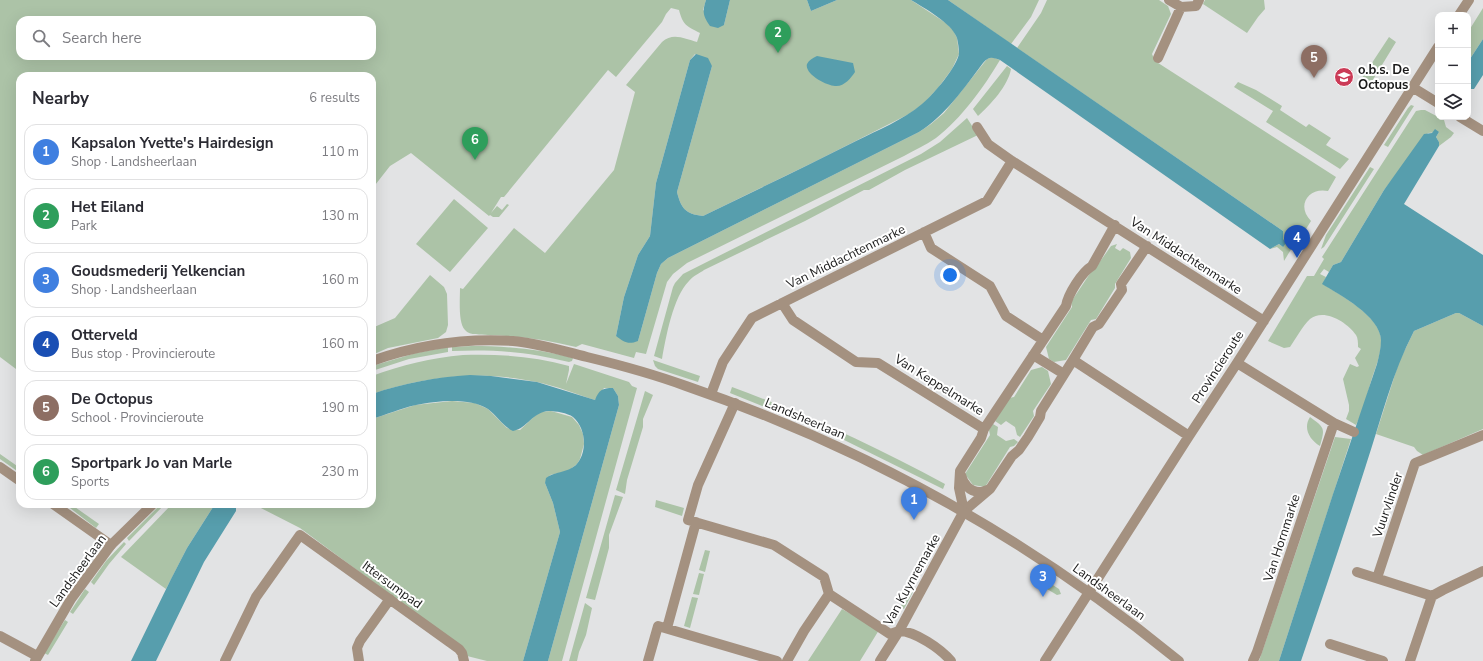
<!DOCTYPE html>
<html lang="en">
<head>
<meta charset="utf-8">
<style>
  :root { --surface:#fff; --page:#f7f7f7; --text:#2b2b33; --muted:#7c7c81; --line:#e1e1e2; --accent:#0f766e }
  body { margin:0; font-family:"Nunito Sans",sans-serif; background:var(--page); color:var(--text) }
  .controls { position:absolute; right:12px; top:12px; display:grid; overflow:hidden; border-radius:8px; box-shadow:0 4px 16px #0002 }
  .controls button { width:36px; height:36px; display:grid; place-items:center; padding:0; border:0; border-bottom:1px solid var(--line); background:var(--surface); color:var(--text); font:20px sans-serif }
  .you { position:absolute; left:950px; top:275px; width:14px; height:14px; margin:-10px; border:3px solid #fff; border-radius:50%; background:#1a73e8; box-shadow:0 0 0 6px #1a73e833 }
  .badge { display:grid; place-items:center; width:26px; height:26px; border-radius:50%; background:var(--accent); color:#fff; font-size:13px; font-weight:700 }
  .pin { position:absolute; translate:-50% -33px; filter:drop-shadow(0 1px 2px #0008) }
  .pin::after { content:''; position:absolute; top:21px; width:14px; height:12px; background:inherit; clip-path:polygon(0 0,100% 0,50% 100%) }
  .list { margin:0; padding:0; list-style:none }
  h2 { display:flex; justify-content:space-between; align-items:center; height:52px; margin:0; padding:0 16px; font-size:17px }
  h2 small { font-size:13px; font-weight:400; color:var(--muted) }
  .list li { display:grid; grid-template-columns:26px 1fr auto; gap:12px; align-items:center; box-sizing:border-box; height:56px; margin:0 8px 8px; padding:0 8px; border:1px solid var(--line); border-radius:12px }
  .list b { display:block; font-size:15px; white-space:nowrap }
  .list p { margin:0; font-size:13px; white-space:nowrap; color:var(--muted) }
  .list em { font-size:13px; font-style:normal; color:var(--muted) }
  .icon { flex:none; width:22px; height:22px; fill:none; stroke:currentColor; stroke-width:2; stroke-linecap:round; stroke-linejoin:round }
  .map { position:relative; flex:none; width:1483px; height:661px; overflow:hidden }
  .search { position:absolute; background:var(--surface); box-shadow:0 4px 16px #0002; left:16px; top:16px; width:360px; height:44px; display:flex; align-items:center; gap:10px; box-sizing:border-box; padding:0 14px; border-radius:12px; color:var(--muted); font-size:15px }
  .panel { position:absolute; background:var(--surface); box-shadow:0 4px 16px #0002; left:16px; top:72px; width:360px; height:436px; border-radius:12px }
  .map>svg:first-child { display:block }
  .green { fill:#acc3a7; fill-rule:evenodd }
  .water { fill:#579ead }
  .lines { fill:none; stroke-linecap:round; stroke-linejoin:round }
  .minor { stroke:#a49180; stroke-width:10 }
  .tertiary { stroke:#a49180; stroke-width:10 }
  .labels { text-anchor:middle; dominant-baseline:central; stroke-width:4; stroke-linejoin:round; paint-order:stroke }
  .poi-label { font-size:13px; font-weight:bold; fill:#1b1b1b; stroke:#fff; text-anchor:start }
  .street-label { font-size:13px; fill:#1b1b1b; stroke:#fff }
</style>
</head>
<body>
<div class="map">
<svg width="1483" height="661" viewBox="0 0 1483 661">
  <rect width="100%" height="100%" fill="#e2e3e4"/>
  <path class="green" d="M0 0H706L703 10 724 25 730 0H807L811 11 837 0H911L946 23 953 30 957 38 959 54 952 69 938 88 923 104 909 114 816 161 703 216C685 214 681 208 677 192L712 66 695 54 690 60 656 183 650 236 638 255 624 297 616 336 638 341 657 273 661 264 668 258 919 132 931 124 944 113 987 59 992 57 1000 60C984 87 961 119 936 138 926 145 914 150 904 156L687 263 673 274 667 282 646 354 636 352 634 358 582 344 576 347C547 340 518 336 488 335 481 334 470 336 465 330 458 323 460 299 460 288L463 289 514 228 545 253 614 170 635 92 626 85 662 42C673 32 685 39 697 42L700 33C686 26 683 25 679 10L671 8 666 14 662 22 616 77 608 70 504 197H501L491 213 497 206 502 210 507 204 509 205 499 217H493L490 215 489 216 411 153 390 166 372 189V76H20V372L0 357ZM20 20H372V56H20Z
    M948 0H1039L1031 17 1011 44Z
    M1047 0H1159L1168 6 1171 14 1152 54 1155 61 1336 177 1328 191C1308 187 1296 206 1311 221L1306 229 1304 228 1284 261 1283 252 1277 247 1270 249 1279 244 1283 247V231L1017 48 1041 13Z
    M1205 0H1264L1265 9 1258 17 1247 33 1203 4Z
    M1483 8V39L1468 62V32Z
    M1389 37 1396 42 1371 83 1362 78Z
    M1007 66 1011 69C1008 86 991 104 978 116L973 109Z
    M1238 82 1256 90 1282 106 1280 110 1306 127 1309 124 1331 138 1326 145 1349 159 1340 169 1266 122 1273 111 1234 87Z
    M1411 105 1414 106 1388 147 1384 145 1408 108Z
    M1421 110H1425L1444 120 1446 127 1454 133 1451 137 1439 146V142L1436 137 1439 132 1428 133 1384 190 1341 262 1333 265 1329 272 1324 269 1320 274 1326 277 1323 284C1340 295 1380 316 1381 339 1382 352 1376 366 1372 378 1367 394 1364 410 1356 425L1346 419 1349 411V405L1343 379 1350 364 1357 367 1359 366 1355 358 1361 349 1358 347C1358 343 1358 338 1356 335 1347 322 1324 308 1310 319 1303 325 1295 340 1290 347L1284 348 1268 341 1307 276H1314L1324 259 1322 257 1416 111Z
    M967 118 978 135 905 170 869 190H864L805 221 704 270C700 273 693 276 689 281 673 297 666 337 662 359L654 356 673 287 675 283 683 274 921 154 940 142Z
    M1370 167 1374 169 1324 247 1321 249 1326 235Z
    M454 199 488 228 450 272 416 244Z
    M1117 244 1115 248 1120 251 1123 248 1130 252 1131 258 1115 284V288L1096 319 1091 320 1066 360 1054 362 1049 359 1046 347 1072 307 1071 302 1091 272 1094 270 1111 246Z
    M430 275 444 287 447 294 448 325 446 332 438 338 388 348 372 355V328L395 318Z
    M1456 313H1459L1483 326V429L1423 455 1417 451 1414 447 1376 434 1399 362 1414 331Z
    M472 346C506 346 540 349 573 358L572 361 569 362C528 352 495 349 452 351V347Z
    M448 347V352L409 359 372 371V366L416 353Z
    M463 355C499 354 534 356 569 366V370L566 384 574 364 629 382 632 386 637 388 562 661H548L619 405 618 396 613 388H604L595 400C576 394 556 386 537 382 480 370 427 376 372 394V376C402 365 431 358 463 355Z
    M653 360 700 376 698 382 658 369 655 366Z
    M1042 367 1048 371 1051 384 1033 411 1034 416 1020 437 1017 435 1015 427 1006 421 1001 425 995 421 1009 398 1014 397 1031 370Z
    M732 387C806 414 876 447 945 484L943 489 832 434 730 393Z
    M645 391 653 395 643 419V427L627 480 625 494 616 490Z
    M452 401 475 403 488 409 507 428 520 430 539 412 551 411 572 417 579 425 583 434 584 444 580 459 577 464 568 471 550 475 545 483 553 503 560 532 523 661H487L467 656 384 590 300 528 253 504H372V419L415 405Z
    M1310 417C1325 428 1325 428 1320 446 1309 439 1303 428 1310 417Z
    M993 424 998 427 997 435 1006 441 1014 439 1018 442 1014 446 1010 447 985 487 973 485 965 474 990 435 989 430Z
    M1335 437 1351 439 1279 661H1259Z
    M0 454 20 468V473L0 459Z
    M615 495 623 497 609 535V548L595 600 586 598Z
    M656 500 684 508 682 516 655 507Z
    M161 504H165L129 541 127 538Z
    M172 504H215L187 548 166 589 121 557Z
    M72 505 99 524 96 528 70 508Z
    M124 542 126 544 109 564 94 585 91 582 106 561Z
    M705 550 710 551 705 572 699 570Z
    M699 573 704 574 699 595 693 594Z
    M1039 576 1059 589 1061 594 1057 595 1037 583Z
    M913 587 915 588 904 609 900 607Z
    M85 589 89 592 73 614 70 612Z
    M692 597 698 598 690 628 684 626Z
    M585 603 592 608 586 635 579 652 577 661H569Z
    M842 609 879 630 860 661H808Z
    M65 620 68 622 48 655 44 653Z"/>
  <path class="water" d="M706 0H730L724 25 718 28 710 26C703 16 702 12 706 0Z
    M807 0H837L811 11Z
    M911 0H948L1283 231V239L1286 243 1283 247 1279 244 1270 249 1000 60C992 57 989 56 983 63 964 88 946 115 919 132L668 258 661 264 657 273 638 341C628 345 624 342 616 336L624 297 638 255 650 236 656 183 690 60 696 54 708 58 712 66 677 192C681 208 685 214 703 216 754 191 805 167 856 141 878 130 903 120 922 104 932 96 958 66 959 53 959 49 958 42 957 38 952 23 924 8 911 0Z
    M1483 39V75L1474 89H1468V62Z
    M817 56 853 63 855 72C851 78 844 87 835 86 827 86 804 74 807 64 809 60 813 58 817 56Z
    M1435 129 1439 132 1436 137 1439 142V146L1404 204 1483 255V326L1459 313H1456L1414 331C1392 373 1381 420 1366 465 1345 531 1323 596 1301 661H1279L1333 494 1377 364C1379 356 1381 348 1381 340 1380 316 1340 295 1322 284L1333 265 1341 262 1384 190 1424 134 1432 133Z
    M470 375 491 376 537 382 595 400C599 390 602 388 613 388L618 396 619 405 548 661H523L560 532 553 503 545 483 546 478C555 471 567 473 576 465 588 452 586 428 573 417 568 413 555 411 549 411 532 412 528 428 513 431 503 426 497 416 488 409 469 397 437 401 416 405 401 408 386 415 372 419V394C404 383 436 377 470 375Z
    M215 504H236V511L204 562 156 661H131L171 579 187 548Z"/>
  <g class="lines">
    <path class="minor" d="M1169 0 1181 7 1196 6 1199 0
      M1459 15 1469 0
      M1158 58 1181 7
      M1412 87 1438 103
      M1460 117 1483 131
      M977 127 988 144 1012 161 1264 321
      M924 232 931 248 990 286 1006 316 1043 340
      M782 303 793 320 856 362 878 363 984 429
      M1033 355 1064 374
      M1073 360 1189 436
      M1237 363 1334 423 1257 652 1253 661
      M711 394 723 362 752 318 987 201 1012 161
      M735 403 698 485 688 520 774 545 824 577 829 594 890 634C893 633 896 632 899 631 915 631 941 649 951 661
      M1334 423 1354 432
      M0 467 20 481
      M961 475C963 483 969 492 980 492 982 492 987 490 990 489
      M53 504 111 545
      M964 511 959 488 960 471 981 438 984 429 1066 306C1068 294 1082 272 1092 266L1115 225
      M1357 572 1432 596
      M1377 578 1415 463 1483 435
      M667 628 696 522
      M0 636 37 656
      M1330 644 1383 661
      M225 661 256 597 300 535 459 649 462 653 464 661
      M359 661 357 648 360 641 390 599
      M648 661 658 626 777 661
      M787 661 804 631 829 594
      M880 661 899 631 964 511 990 489 1012 456 1019 450 1028 437 1040 417 1041 411 1073 360 1093 327 1099 324 1122 290 1121 284 1147 246
      M1045 661 1189 436 1237 363 1438 47
      M1410 661 1432 596 1443 590 1483 571"/>
    <path class="tertiary" d="M372 361C417 345 465 338 513 341 538 343 562 351 587 357 620 365 653 374 686 386 867 448 1031 540 1179 661
      M35 661 71 599 111 545 153 504"/>
  </g>
  <defs>
    <g id="school-disc" transform="scale(1)"><circle r="9.5" fill="#cb3b57" stroke="#fff"/><path d="M0-5L7-2L0 1L-7-2ZM-4 1L0 2.5L4 1V4Q0 6-4 4Z" fill="#fff"/></g>
  </defs>
  <g fill-rule="evenodd">
    <use href="#school-disc" x="1344" y="77"/>
  </g>
  <g class="labels">
    <g class="poi-label">
      <text x="1358" y="70">o.b.s. De<tspan x="1358" dy="15">Octopus</tspan></text>
    </g>
    <g class="street-label">
      <text transform="translate(1186 256) rotate(33)">Van Middachtenmarke</text>
      <text transform="translate(846 257) rotate(-26)">Van Middachtenmarke</text>
      <text transform="translate(1218 367) rotate(-57)">Provincieroute</text>
      <text transform="translate(939 385) rotate(32)">Van Keppelmarke</text>
      <text transform="translate(805 419) rotate(23)">Landsheerlaan</text>
      <text transform="translate(1388 505) rotate(-71)">Vuurvlinder</text>
      <text transform="translate(1282 538) rotate(-72)">Van Hornmarke</text>
      <text transform="translate(78 571) rotate(-54)">Landsheerlaan</text>
      <text transform="translate(912 580) rotate(-61)">Van Kuynremarke</text>
      <text transform="translate(392 585) rotate(36)">Ittersumpad</text>
      <text transform="translate(1109 592) rotate(36)">Landsheerlaan</text>
    </g>
  </g>
</svg>
<div class="controls">
<button>+</button>
<button>−</button>
<button><svg class="icon" aria-label="layers" viewBox="0 0 24 24"><path d="M12 4l9 5-9 5-9-5zM3 14l9 5 9-5"/></svg></button>
</div>
<div class="you"></div>
<div class="pin badge" style="left:914px;top:520px;background:#3f7fe0">1</div>
<div class="pin badge" style="left:778px;top:53px;background:#2e9e5b">2</div>
<div class="pin badge" style="left:1043px;top:597px;background:#3f7fe0">3</div>
<div class="pin badge" style="left:1297px;top:258px;background:#1a4fb4">4</div>
<div class="pin badge" style="left:1314px;top:78px;background:#8d6e63">5</div>
<div class="pin badge" style="left:475px;top:160px;background:#2e9e5b">6</div>
<div class="search"><svg class="icon" aria-label="search" viewBox="0 0 24 24"><circle cx="10" cy="10" r="6"/><path d="M15 15l6 6"/></svg>Search here</div>
<section class="panel">
<h2>Nearby<small>6 results</small></h2>
<ul class="list">
<li><span class="badge" style="background:#3f7fe0">1</span><div><b>Kapsalon Yvette's Hairdesign</b><p>Shop · Landsheerlaan</p></div><em>110 m</em></li>
<li><span class="badge" style="background:#2e9e5b">2</span><div><b>Het Eiland</b><p>Park</p></div><em>130 m</em></li>
<li><span class="badge" style="background:#3f7fe0">3</span><div><b>Goudsmederij Yelkencian</b><p>Shop · Landsheerlaan</p></div><em>160 m</em></li>
<li><span class="badge" style="background:#1a4fb4">4</span><div><b>Otterveld</b><p>Bus stop · Provincieroute</p></div><em>160 m</em></li>
<li><span class="badge" style="background:#8d6e63">5</span><div><b>De Octopus</b><p>School · Provincieroute</p></div><em>190 m</em></li>
<li><span class="badge" style="background:#2e9e5b">6</span><div><b>Sportpark Jo van Marle</b><p>Sports</p></div><em>230 m</em></li>
</ul>
</section>
</div>
</body>
</html>
